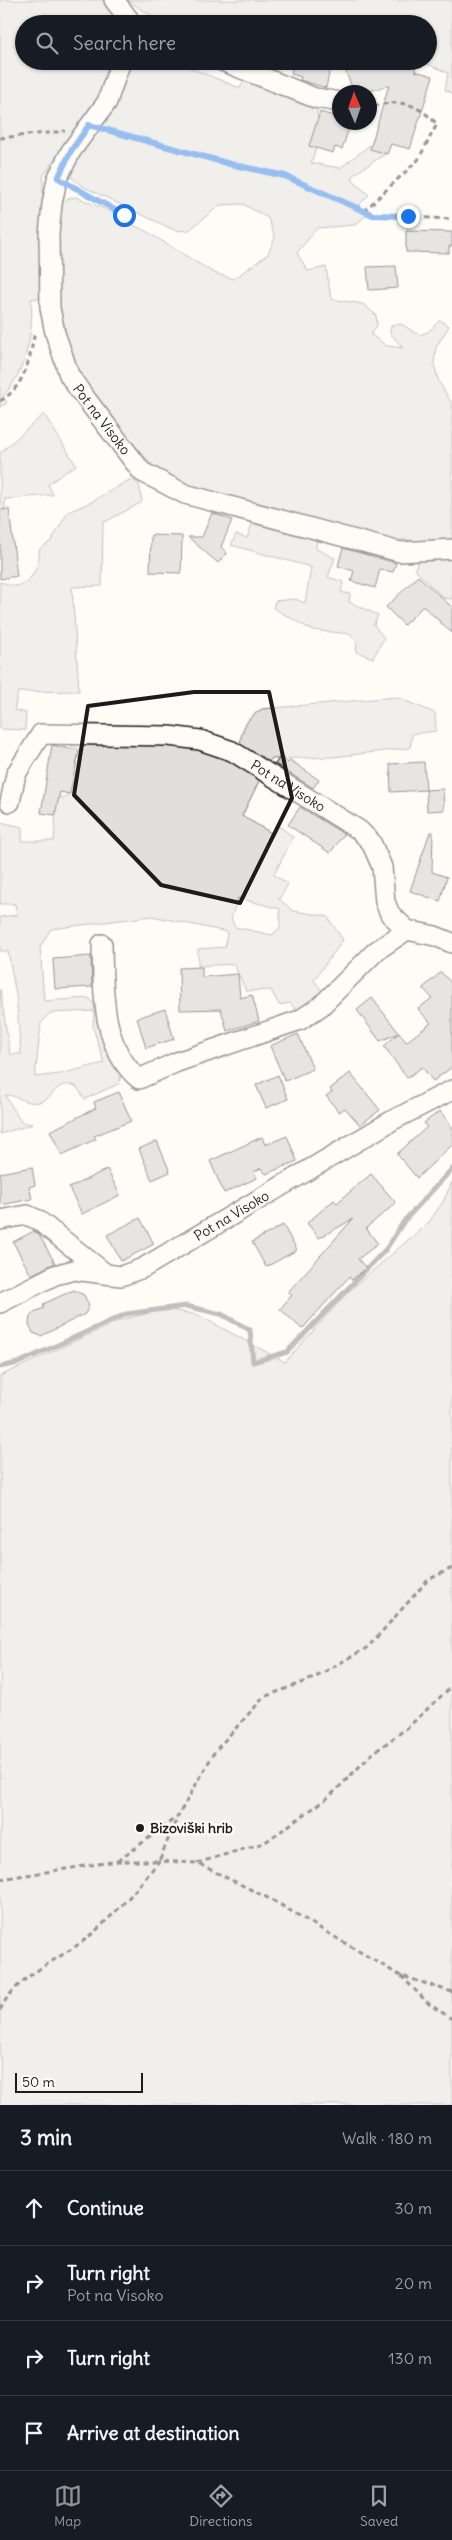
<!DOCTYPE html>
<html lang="en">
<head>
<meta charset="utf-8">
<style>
  :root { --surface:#171b24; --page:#242831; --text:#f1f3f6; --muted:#9ea1a6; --line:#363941; --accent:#919294 }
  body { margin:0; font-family:Delius,sans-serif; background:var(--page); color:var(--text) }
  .compass { position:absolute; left:332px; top:85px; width:45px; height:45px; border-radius:50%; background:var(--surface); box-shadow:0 1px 4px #0004; rotate:358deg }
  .scale { position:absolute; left:15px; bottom:12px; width:128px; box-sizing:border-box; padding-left:5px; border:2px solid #1c1c1c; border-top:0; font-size:14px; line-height:18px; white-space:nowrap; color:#1c1c1c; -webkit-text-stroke:4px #fdfcf7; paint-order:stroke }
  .stop { position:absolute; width:15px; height:15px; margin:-11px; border:4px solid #1a73e8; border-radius:50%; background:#fff }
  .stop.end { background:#1a73e8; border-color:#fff; box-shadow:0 1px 5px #0008 }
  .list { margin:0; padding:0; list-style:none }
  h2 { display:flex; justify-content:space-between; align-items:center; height:65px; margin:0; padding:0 20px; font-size:21px }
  h2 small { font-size:16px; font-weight:400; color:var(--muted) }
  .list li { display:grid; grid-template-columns:32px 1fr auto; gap:15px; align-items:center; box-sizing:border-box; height:75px; padding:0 20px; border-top:1px solid var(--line) }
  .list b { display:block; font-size:19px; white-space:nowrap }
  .list p { margin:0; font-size:16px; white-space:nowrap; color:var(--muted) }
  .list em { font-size:16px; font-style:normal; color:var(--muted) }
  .icon { flex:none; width:28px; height:28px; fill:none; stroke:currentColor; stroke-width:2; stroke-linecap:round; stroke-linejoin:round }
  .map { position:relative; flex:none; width:452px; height:2105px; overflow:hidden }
  .search { position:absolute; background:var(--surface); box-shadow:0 1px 4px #0004; left:15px; right:15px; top:15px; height:55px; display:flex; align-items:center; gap:12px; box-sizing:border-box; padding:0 18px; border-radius:28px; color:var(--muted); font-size:19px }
  .sheet { height:365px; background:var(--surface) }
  nav { display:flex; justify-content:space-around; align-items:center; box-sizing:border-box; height:70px; border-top:1px solid var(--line); background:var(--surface); font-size:14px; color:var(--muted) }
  nav a { display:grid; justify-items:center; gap:2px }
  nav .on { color:var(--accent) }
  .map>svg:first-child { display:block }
  .green { fill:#e0dfdb; stroke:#7e7e7c; fill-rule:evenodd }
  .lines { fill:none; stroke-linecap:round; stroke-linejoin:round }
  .stream { stroke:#797876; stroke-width:5 }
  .building { fill:#cccbc8; stroke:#1c1c1c }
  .street-casing { stroke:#1c1c1c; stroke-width:22 }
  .path { stroke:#1c1c1c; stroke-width:3; stroke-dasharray:5 4; stroke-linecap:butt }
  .street { stroke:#fdfcf7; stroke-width:19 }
  .route { stroke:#1a73e8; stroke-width:6 }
  .marked { fill:none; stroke:#1c1c1c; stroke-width:4; stroke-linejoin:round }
  .poi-dot { fill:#1c1c1c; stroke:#fdfcf7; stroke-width:2 }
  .labels { text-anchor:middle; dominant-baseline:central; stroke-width:5; stroke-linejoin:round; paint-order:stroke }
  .street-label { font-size:14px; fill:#1c1c1c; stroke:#fdfcf7 }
  .poi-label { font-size:14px; font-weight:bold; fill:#1c1c1c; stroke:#fdfcf7; text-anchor:start }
</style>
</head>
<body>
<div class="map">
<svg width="452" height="2105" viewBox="0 0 452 2105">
  <rect width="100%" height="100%" fill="#fdfcf7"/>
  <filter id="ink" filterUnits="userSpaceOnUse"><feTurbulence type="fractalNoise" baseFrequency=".02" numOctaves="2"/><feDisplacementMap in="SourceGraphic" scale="10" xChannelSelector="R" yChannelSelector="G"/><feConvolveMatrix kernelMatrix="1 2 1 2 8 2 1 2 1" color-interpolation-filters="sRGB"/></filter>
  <g filter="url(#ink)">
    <path class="green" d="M0 0H104L123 24H24V61H115L110 78 96 101 43 176V298L31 299C34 332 26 372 3 396L7 403 0 407Z
      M127 0H452V93L445 90 448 73 425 63 428 61V24H164Z
      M128 61H173L240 88 248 74 315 103 318 118 311 143 316 148 311 163 340 168 370 145 388 152 353 175V181L369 195 358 206 367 215 355 225 317 228 297 253 308 271 326 267 331 299 363 304 376 315 377 325 371 335 387 346 403 348 390 333 391 326 401 324 419 335 428 332 440 320 449 326 436 347 434 364 439 382 452 404V542L377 539 202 492 155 468 78 382 54 304 58 208 68 198 76 197 115 213 122 220 144 230 214 273 234 279 268 254 275 237 268 218 243 204 220 205 188 231 174 230 82 186 71 177 70 166Z
      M44 414 76 465 48 484 53 495 5 499 4 523 0 524V453Z
      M131 479 139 484 142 502 103 523 102 586 72 587 79 691 18 692 14 710 26 713 25 730 0 729V582C5 583 12 586 16 586 33 583 40 564 39 550L51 541 68 512 91 502Z
      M254 519 317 536 316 549 335 558 328 577 343 582 341 592 350 594 349 602 378 615 374 625 384 638 373 658 356 652 357 643 351 634 312 630 273 608 275 601 295 599 305 603 311 567 231 545 236 534 247 538Z
      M452 551V599L444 598 415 570 418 560Z
      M396 697 435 713 436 731 412 734 410 748 333 757 271 759 264 767 240 749C240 731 246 718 262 709Z
      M73 739 208 746 261 777 242 816 273 834 279 826 293 837 274 875 288 884 279 899 293 911 327 916 343 940 314 980 325 995 298 1012 290 1003 279 1005 271 990 246 991 234 964 198 966V949L225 947 227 932 152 916 51 929 40 947 44 1001 89 998C107 1016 99 1029 106 1049 111 1064 127 1067 118 1084L85 1099 76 1086C53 1080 57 1098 39 1102 26 1105 18 1095 5 1095L21 1122 33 1124 0 1134V989L10 1054H21L16 995 8 951H0V917L17 915 15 904H0V822L22 827V841H54L57 799 67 796 80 750 72 747ZM238 898 280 909V928L272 935 235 927 231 918ZM94 1011 93 1027 104 1063 60 1074 35 1077 41 1023 50 1013Z
      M452 1182V2105H0V1376L120 1320 166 1309 198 1315 285 1362 349 1291 429 1222 443 1202Z"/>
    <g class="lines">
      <path class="stream" d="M0 1367 18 1363 126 1314 186 1306 221 1314 250 1330 253 1362 287 1352 386 1249 404 1221 452 1169"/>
    </g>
    <path class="building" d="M294 61 330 68 326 88 300 80 301 77 291 74Z
      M368 61H400V64L415 67V71L433 76 410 149 391 144 387 154 370 149 389 85 367 92H354L345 70Z
      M320 112 340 118V122H351L342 149 335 147 333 153 309 146Z
      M406 231 452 232V246H449V253L406 252Z
      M396 266 398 288 369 290 367 267Z
      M9 509 17 576 0 579V510Z
      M212 513 232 520 221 547 227 553 218 563 188 537H202Z
      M151 535 182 536 181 573 150 572Z
      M343 548 396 563 393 572 380 569 375 588 351 581 354 571 338 566Z
      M418 576 452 607V633L423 606 404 625 386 607Z
      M52 745 79 751 70 794 60 792 55 815 41 813Z
      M280 757 288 763 290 760 319 780 313 788 275 764Z
      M424 762 426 790 391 792 390 764Z
      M443 789 444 810 427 811 426 790Z
      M300 807 344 834 330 853 288 825Z
      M430 832H433L432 872 447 877 440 901 410 891Z
      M91 956 92 987 55 989 53 959Z
      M202 967V977L238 974 240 998 252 995 259 1021 227 1031 221 1009 180 1010 179 968Z
      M441 972 452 984V1067L433 1081 422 1067 407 1078 384 1046 399 1033 406 1042 431 1023 418 1009 432 998 423 988Z
      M372 998 399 1033 380 1041 357 1010Z
      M165 1009 174 1039 146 1048 137 1018Z
      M298 1034 313 1069 285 1081 270 1046Z
      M350 1073 380 1110 360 1125 345 1108 339 1112 326 1096 332 1092 330 1089Z
      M278 1075 288 1099 266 1108 256 1085Z
      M119 1092 131 1121 94 1136 96 1139 62 1155 50 1131 96 1108 94 1102Z
      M440 1111 452 1127V1145L417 1178 397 1154 427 1127 424 1123Z
      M287 1136 297 1161 266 1174 261 1168 254 1172 257 1178 224 1193 210 1161 262 1137 265 1145Z
      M157 1141 170 1172 152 1180 139 1149Z
      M32 1167 35 1185 29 1187 32 1199 0 1205V1173Z
      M107 1169 120 1195 82 1214 69 1188Z
      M371 1174 396 1203 366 1228 378 1244 358 1259 366 1268 352 1280 349 1277 302 1329 280 1309 292 1295 288 1292 353 1219 319 1238 307 1223 334 1200 337 1203Z
      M140 1218 154 1244 121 1261 107 1235Z
      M283 1225 297 1250 266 1267 252 1242Z
      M34 1231 39 1235 55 1263 31 1275 13 1242Z
      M74 1290 84 1295 89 1306 85 1314 41 1336 33 1333 29 1324 30 1317 34 1312 44 1308 43 1304Z"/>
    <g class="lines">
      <g class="street-casing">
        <g id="street">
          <path d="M114 0 128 18V24"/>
          <path id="s1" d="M121 61 107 102 71 151 57 179 52 204 49 234 50 308 55 333 63 356 69 375 80 391 142 472 185 494 400 552 452 549"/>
          <path d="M222 61 315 98 340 102"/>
          <path id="s2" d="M10 802 16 774 41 734 169 736 200 740 232 751 359 830 371 842 382 867 385 902 390 914 407 930 435 936 452 943"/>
          <path d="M102 944C103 988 101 1048 139 1079L177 1062 300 1020 321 1006 376 951 407 930"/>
          <path d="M0 1220 27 1215 38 1220 106 1274"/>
          <path id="s3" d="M0 1303 55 1275 74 1270 121 1276 143 1268 393 1120 452 1090"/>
        </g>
      </g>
      <path class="path" d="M107 130 230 164 285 176 373 215 452 219
        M0 138 65 131
        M72 187 124 215
        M364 211 418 160 437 124C415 102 401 99 370 107
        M0 401C25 387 30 358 35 331
        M118 1861 178 1816 215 1751 264 1697 314 1678 368 1647 428 1580 452 1568
        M197 1863 264 1843 329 1797 372 1754 407 1728 452 1686
        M0 1879 118 1861H159L178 1816
        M401 1976 429 2004 452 2019
        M0 2010C17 1974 59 1961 88 1937 115 1915 138 1888 159 1861L197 1863 274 1901 399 1975 452 1992"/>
      <use href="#street" class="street"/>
    </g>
  </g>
  <g class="lines" filter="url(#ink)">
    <path class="route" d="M124 215 58 178 71 151 89 125 230 164 285 176 373 215 408 216"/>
  </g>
  <path d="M0 0H452V2105H0ZM194 692H269L292 798 240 903 161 885 74 795 88 706Z" fill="#fdfcf7" fill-opacity=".55" fill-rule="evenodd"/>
  <path class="marked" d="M194 692H269L292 798 240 903 161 885 74 795 88 706Z"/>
  <circle class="poi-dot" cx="140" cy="1828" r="5"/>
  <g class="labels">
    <g class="street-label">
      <text stroke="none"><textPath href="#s1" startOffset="390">Pot na Visoko</textPath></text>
      <text stroke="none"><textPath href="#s2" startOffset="335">Pot na Visoko</textPath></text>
      <text stroke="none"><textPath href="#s3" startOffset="255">Pot na Visoko</textPath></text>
    </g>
    <g class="poi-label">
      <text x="150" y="1828">Bizoviški hrib</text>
    </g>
  </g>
</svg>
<svg class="compass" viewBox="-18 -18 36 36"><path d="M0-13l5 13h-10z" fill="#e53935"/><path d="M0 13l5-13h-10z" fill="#9ea1a6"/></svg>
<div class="scale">50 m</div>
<div class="stop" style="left:124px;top:215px"></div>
<div class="stop end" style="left:408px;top:216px"></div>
<div class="search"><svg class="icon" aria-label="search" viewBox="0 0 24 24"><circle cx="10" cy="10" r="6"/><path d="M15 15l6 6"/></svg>Search here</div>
</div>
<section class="sheet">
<h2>3 min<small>Walk · 180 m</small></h2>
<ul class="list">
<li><svg class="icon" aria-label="ahead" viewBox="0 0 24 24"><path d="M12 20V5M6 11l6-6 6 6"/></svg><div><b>Continue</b></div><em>30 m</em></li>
<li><svg class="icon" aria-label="right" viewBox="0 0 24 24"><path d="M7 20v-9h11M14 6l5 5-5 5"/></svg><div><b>Turn right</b><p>Pot na Visoko</p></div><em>20 m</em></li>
<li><svg class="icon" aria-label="right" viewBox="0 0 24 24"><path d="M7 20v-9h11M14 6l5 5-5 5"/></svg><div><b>Turn right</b></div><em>130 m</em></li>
<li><svg class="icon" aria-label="arrive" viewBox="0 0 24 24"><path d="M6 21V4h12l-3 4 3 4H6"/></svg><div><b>Arrive at destination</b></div></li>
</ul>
</section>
<nav>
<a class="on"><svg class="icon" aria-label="map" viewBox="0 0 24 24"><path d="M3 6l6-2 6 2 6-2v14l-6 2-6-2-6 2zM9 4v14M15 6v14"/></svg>Map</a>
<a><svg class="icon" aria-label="directions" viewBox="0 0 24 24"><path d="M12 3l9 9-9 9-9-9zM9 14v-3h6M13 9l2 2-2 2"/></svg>Directions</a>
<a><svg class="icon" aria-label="saved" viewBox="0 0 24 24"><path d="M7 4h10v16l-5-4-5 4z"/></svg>Saved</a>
</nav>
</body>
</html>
